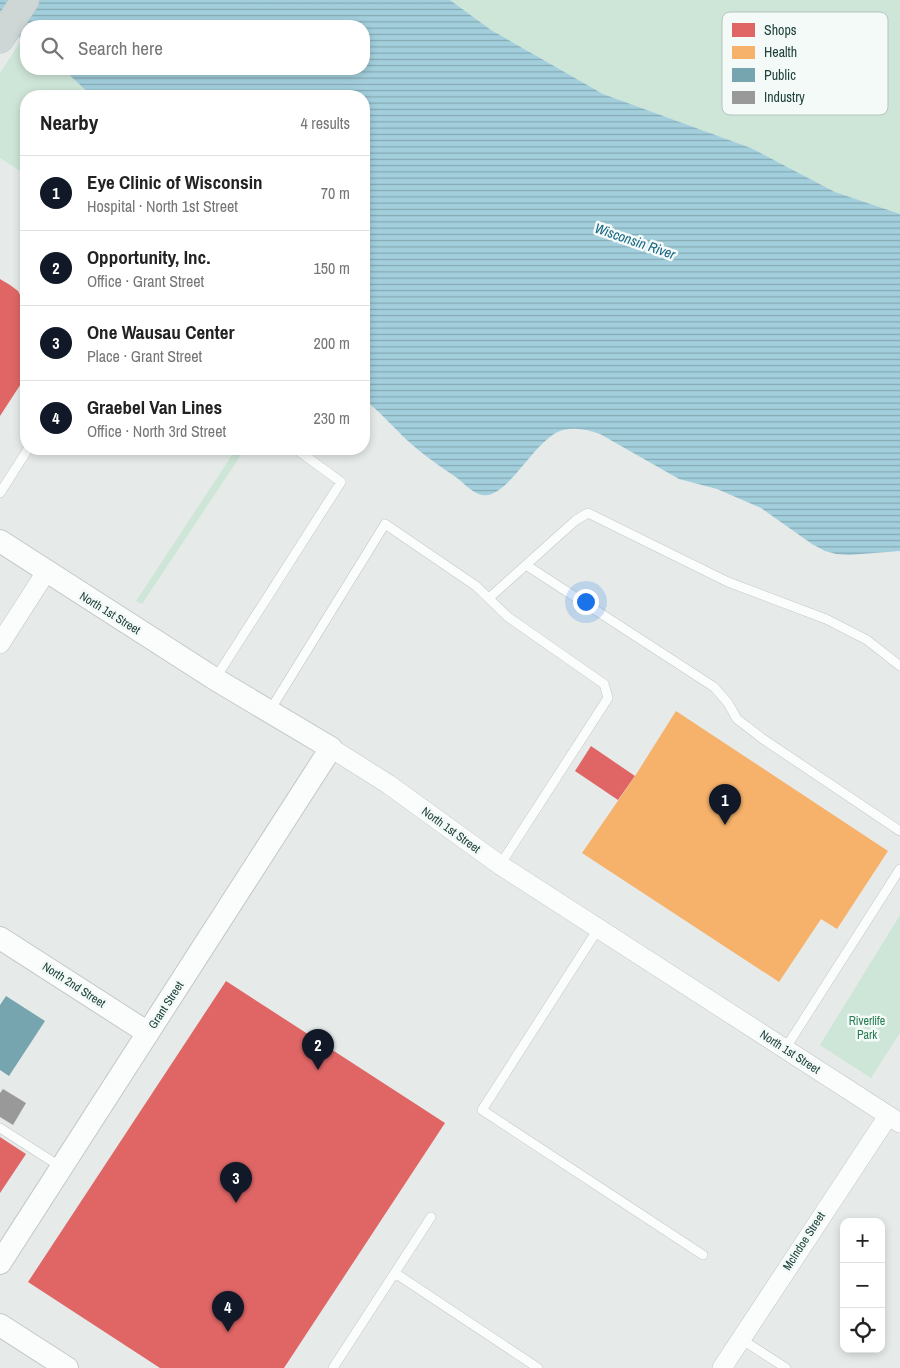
<!DOCTYPE html>
<html lang="en">
<head>
<meta charset="utf-8">
<style>
  :root { --surface:#fff; --page:#f6f6f6; --text:#222; --muted:#767676; --line:#e0e0e0; --accent:#111827 }
  body { margin:0; font-family:"Archivo Narrow",sans-serif; background:var(--page); color:var(--text) }
  .controls { position:absolute; right:15px; bottom:15px; display:grid; overflow:hidden; border-radius:10px; box-shadow:0 2px 8px #0003 }
  .controls button { width:45px; height:45px; display:grid; place-items:center; padding:0; border:0; border-bottom:1px solid var(--line); background:var(--surface); color:var(--text); font:25px sans-serif }
  .you { position:absolute; left:585px; top:601px; width:18px; height:18px; margin:-12px; border:4px solid #fff; border-radius:50%; background:#1a73e8; box-shadow:0 0 0 8px #1a73e833 }
  .badge { display:grid; place-items:center; width:32px; height:32px; border-radius:50%; background:var(--accent); color:#fff; font-size:16px; font-weight:700 }
  .pin { position:absolute; translate:-50% -41px; filter:drop-shadow(0 1px 2px #0008) }
  .pin::after { content:''; position:absolute; top:26px; width:18px; height:15px; background:inherit; clip-path:polygon(0 0,100% 0,50% 100%) }
  .list { margin:0; padding:0; list-style:none }
  h2 { display:flex; justify-content:space-between; align-items:center; height:65px; margin:0; padding:0 20px; font-size:21px }
  h2 small { font-size:16px; font-weight:400; color:var(--muted) }
  .list li { display:grid; grid-template-columns:32px 1fr auto; gap:15px; align-items:center; box-sizing:border-box; height:75px; padding:0 20px; border-top:1px solid var(--line) }
  .list b { display:block; font-size:19px; white-space:nowrap }
  .list p { margin:0; font-size:16px; white-space:nowrap; color:var(--muted) }
  .list em { font-size:16px; font-style:normal; color:var(--muted) }
  .icon { flex:none; width:28px; height:28px; fill:none; stroke:currentColor; stroke-width:2; stroke-linecap:round; stroke-linejoin:round }
  .map { position:relative; flex:none; width:900px; height:1368px; overflow:hidden }
  .search { position:absolute; background:var(--surface); box-shadow:0 2px 8px #0003; left:20px; top:20px; width:350px; height:55px; display:flex; align-items:center; gap:12px; box-sizing:border-box; padding:0 18px; border-radius:20px; color:var(--muted); font-size:19px }
  .panel { position:absolute; background:var(--surface); box-shadow:0 2px 8px #0003; left:20px; top:90px; width:350px; height:365px; border-radius:20px }
  .map>svg:first-child { display:block }
  .green { fill:#cee6d7 }
  .water { fill:url(#water-rules) }
  .shops { fill:#e06666 }
  .health { fill:#f6b26b }
  .public { fill:#76a5af }
  .industry { fill:#999 }
  .lines { fill:none; stroke-linecap:round; stroke-linejoin:round }
  .service-casing { stroke:#c3c8c6; stroke-width:10 }
  .minor-casing { stroke:#c3c8c6; stroke-width:20 }
  .tertiary-casing { stroke:#c3c8c6; stroke-width:24 }
  .primary-casing { stroke:#bdc7c5; stroke-width:29 }
  .service { stroke:#fbfcfc; stroke-width:9 }
  .minor { stroke:#fbfcfc; stroke-width:19 }
  .tertiary { stroke:#fbfcfc; stroke-width:22 }
  .primary { stroke:#ced7d5; stroke-width:28 }
  .labels { text-anchor:middle; dominant-baseline:central; stroke-width:5; stroke-linejoin:round; paint-order:stroke }
  .street-label { font-size:12px; fill:#20423c; stroke:#f4faf8 }
  .park-label { font-size:12px; fill:#267d51; stroke:#f4faf8 }
  .water-label { font-size:14px; font-style:italic; fill:#146584; stroke:#f4faf8 }
  .key { fill:#f4faf8; stroke:#b4c3c0; stroke-width:1 }
  .key-label { font-size:14px; fill:#20423c }
</style>
</head>
<body>
<div class="map">
<svg width="900" height="1368" viewBox="0 0 900 1368">
  <defs>
    <pattern id="water-rules" width="6" height="5" patternUnits="userSpaceOnUse" patternTransform="scale(1.25)"><rect width="6" height="5" fill="#a3cfdd"/><path d="M0 2.5h6" fill="none" stroke="#84aab4"/></pattern>
  </defs>
  <rect width="100%" height="100%" fill="#e6ebe9"/>
  <path class="green" d="M450 0H900V214L835 192 751 148 603 94 491 30Z
    M22 39 26 42V69H63L92 96H26V175L0 158V73Z
    M236 449H245L142 604 136 601Z
    M900 915V1033L871 1078 820 1045Z"/>
  <path class="water" d="M0 0H450L491 30 603 94 751 148 835 192 900 214V551L849 555 836 554 825 551 812 544 761 508 717 489 679 479 600 434C589 430 576 427 563 430 535 437 508 500 482 495 472 493 465 484 457 478 440 466 423 455 408 441 393 427 380 412 364 399V96H92L63 69H364V26H26V42L0 25Z"/>
  <path class="shops" d="M0 279 10 285 18 291 26 307V376L0 416Z
    M591 746 635 776 618 800 575 771Z
    M226 981 445 1123 284 1368H160L28 1282Z
    M0 1137 26 1154 0 1193Z"/>
  <path class="health" d="M676 711 888 851 837 929 821 919 779 982 582 853 635 776Z"/>
  <path class="public" d="M6 996 45 1021 9 1076 0 1070V1005Z"/>
  <path class="industry" d="M3 1089 26 1103 13 1125 0 1117V1093Z"/>
  <g class="lines">
    <g class="service-casing">
      <path id="service" d="M0 493 28 449
        M526 565 714 687 728 703 737 719 763 739 900 831
        M489 598 576 520 588 513 728 582 826 619 867 640 900 666
        M215 679 341 482 296 449
        M269 712 385 524 476 586 508 617 604 684 608 698 500 865
        M598 929 482 1110 703 1255
        M785 1049 900 869
        M0 1128 61 1167
        M395 1273 538 1368
        M741 1339 786 1368
        M333 1368 431 1217"/>
    </g>
    <g class="minor-casing">
      <path id="minor" d="M0 644 46 572
        M331 748 388 784 500 865 900 1123
        M722 1368 888 1116"/>
    </g>
    <g class="tertiary-casing">
      <path id="tertiary" d="M0 541 215 679 331 748 0 1263
        M0 938 148 1033
        M0 1325 67 1368"/>
    </g>
    <g class="primary-casing">
      <path id="primary" d="M0 39 25 0"/>
    </g>
    <use href="#service" class="service"/>
    <use href="#minor" class="minor"/>
    <use href="#tertiary" class="tertiary"/>
    <use href="#primary" class="primary"/>
  </g>
  <g class="labels">
    <g class="street-label">
      <text transform="translate(110 613) rotate(32)">North 1st Street</text>
      <text transform="translate(451 830) rotate(36)">North 1st Street</text>
      <text transform="translate(74 985) rotate(33)">North 2nd Street</text>
      <text transform="translate(166 1005) rotate(-57)">Grant Street</text>
      <text transform="translate(790 1052) rotate(33)">North 1st Street</text>
      <text transform="translate(804 1241) rotate(-57)">McIndoe Street</text>
    </g>
    <g class="park-label">
      <text x="867" y="1021">Riverlife<tspan x="867" dy="14">Park</tspan></text>
    </g>
    <g class="water-label">
      <text transform="translate(635 241) rotate(19)">Wisconsin River</text>
    </g>
  </g>
  <rect x="722" y="12" width="166" height="103" rx="8" class="key"/>
  <rect x="732" y="23" width="23" height="14" fill="#e06666"/>
  <rect x="732" y="46" width="23" height="13" fill="#f6b26b"/>
  <rect x="732" y="68" width="23" height="14" fill="#76a5af"/>
  <rect x="732" y="91" width="23" height="13" fill="#999"/>
  <g class="key-label">
    <text x="764" y="35">Shops</text>
    <text x="764" y="57">Health</text>
    <text x="764" y="80">Public</text>
    <text x="764" y="102">Industry</text>
  </g>
</svg>
<div class="controls">
<button>+</button>
<button>−</button>
<button><svg class="icon" aria-label="locate" viewBox="0 0 24 24"><circle cx="12" cy="12" r="6"/><path d="M12 2v4M12 18v4M2 12h4M18 12h4"/></svg></button>
</div>
<div class="you"></div>
<div class="pin badge" style="left:725px;top:825px">1</div>
<div class="pin badge" style="left:318px;top:1070px">2</div>
<div class="pin badge" style="left:236px;top:1203px">3</div>
<div class="pin badge" style="left:228px;top:1332px">4</div>
<div class="search"><svg class="icon" aria-label="search" viewBox="0 0 24 24"><circle cx="10" cy="10" r="6"/><path d="M15 15l6 6"/></svg>Search here</div>
<section class="panel">
<h2>Nearby<small>4 results</small></h2>
<ul class="list">
<li><span class="badge">1</span><div><b>Eye Clinic of Wisconsin</b><p>Hospital · North 1st Street</p></div><em>70 m</em></li>
<li><span class="badge">2</span><div><b>Opportunity, Inc.</b><p>Office · Grant Street</p></div><em>150 m</em></li>
<li><span class="badge">3</span><div><b>One Wausau Center</b><p>Place · Grant Street</p></div><em>200 m</em></li>
<li><span class="badge">4</span><div><b>Graebel Van Lines</b><p>Office · North 3rd Street</p></div><em>230 m</em></li>
</ul>
</section>
</div>
</body>
</html>
